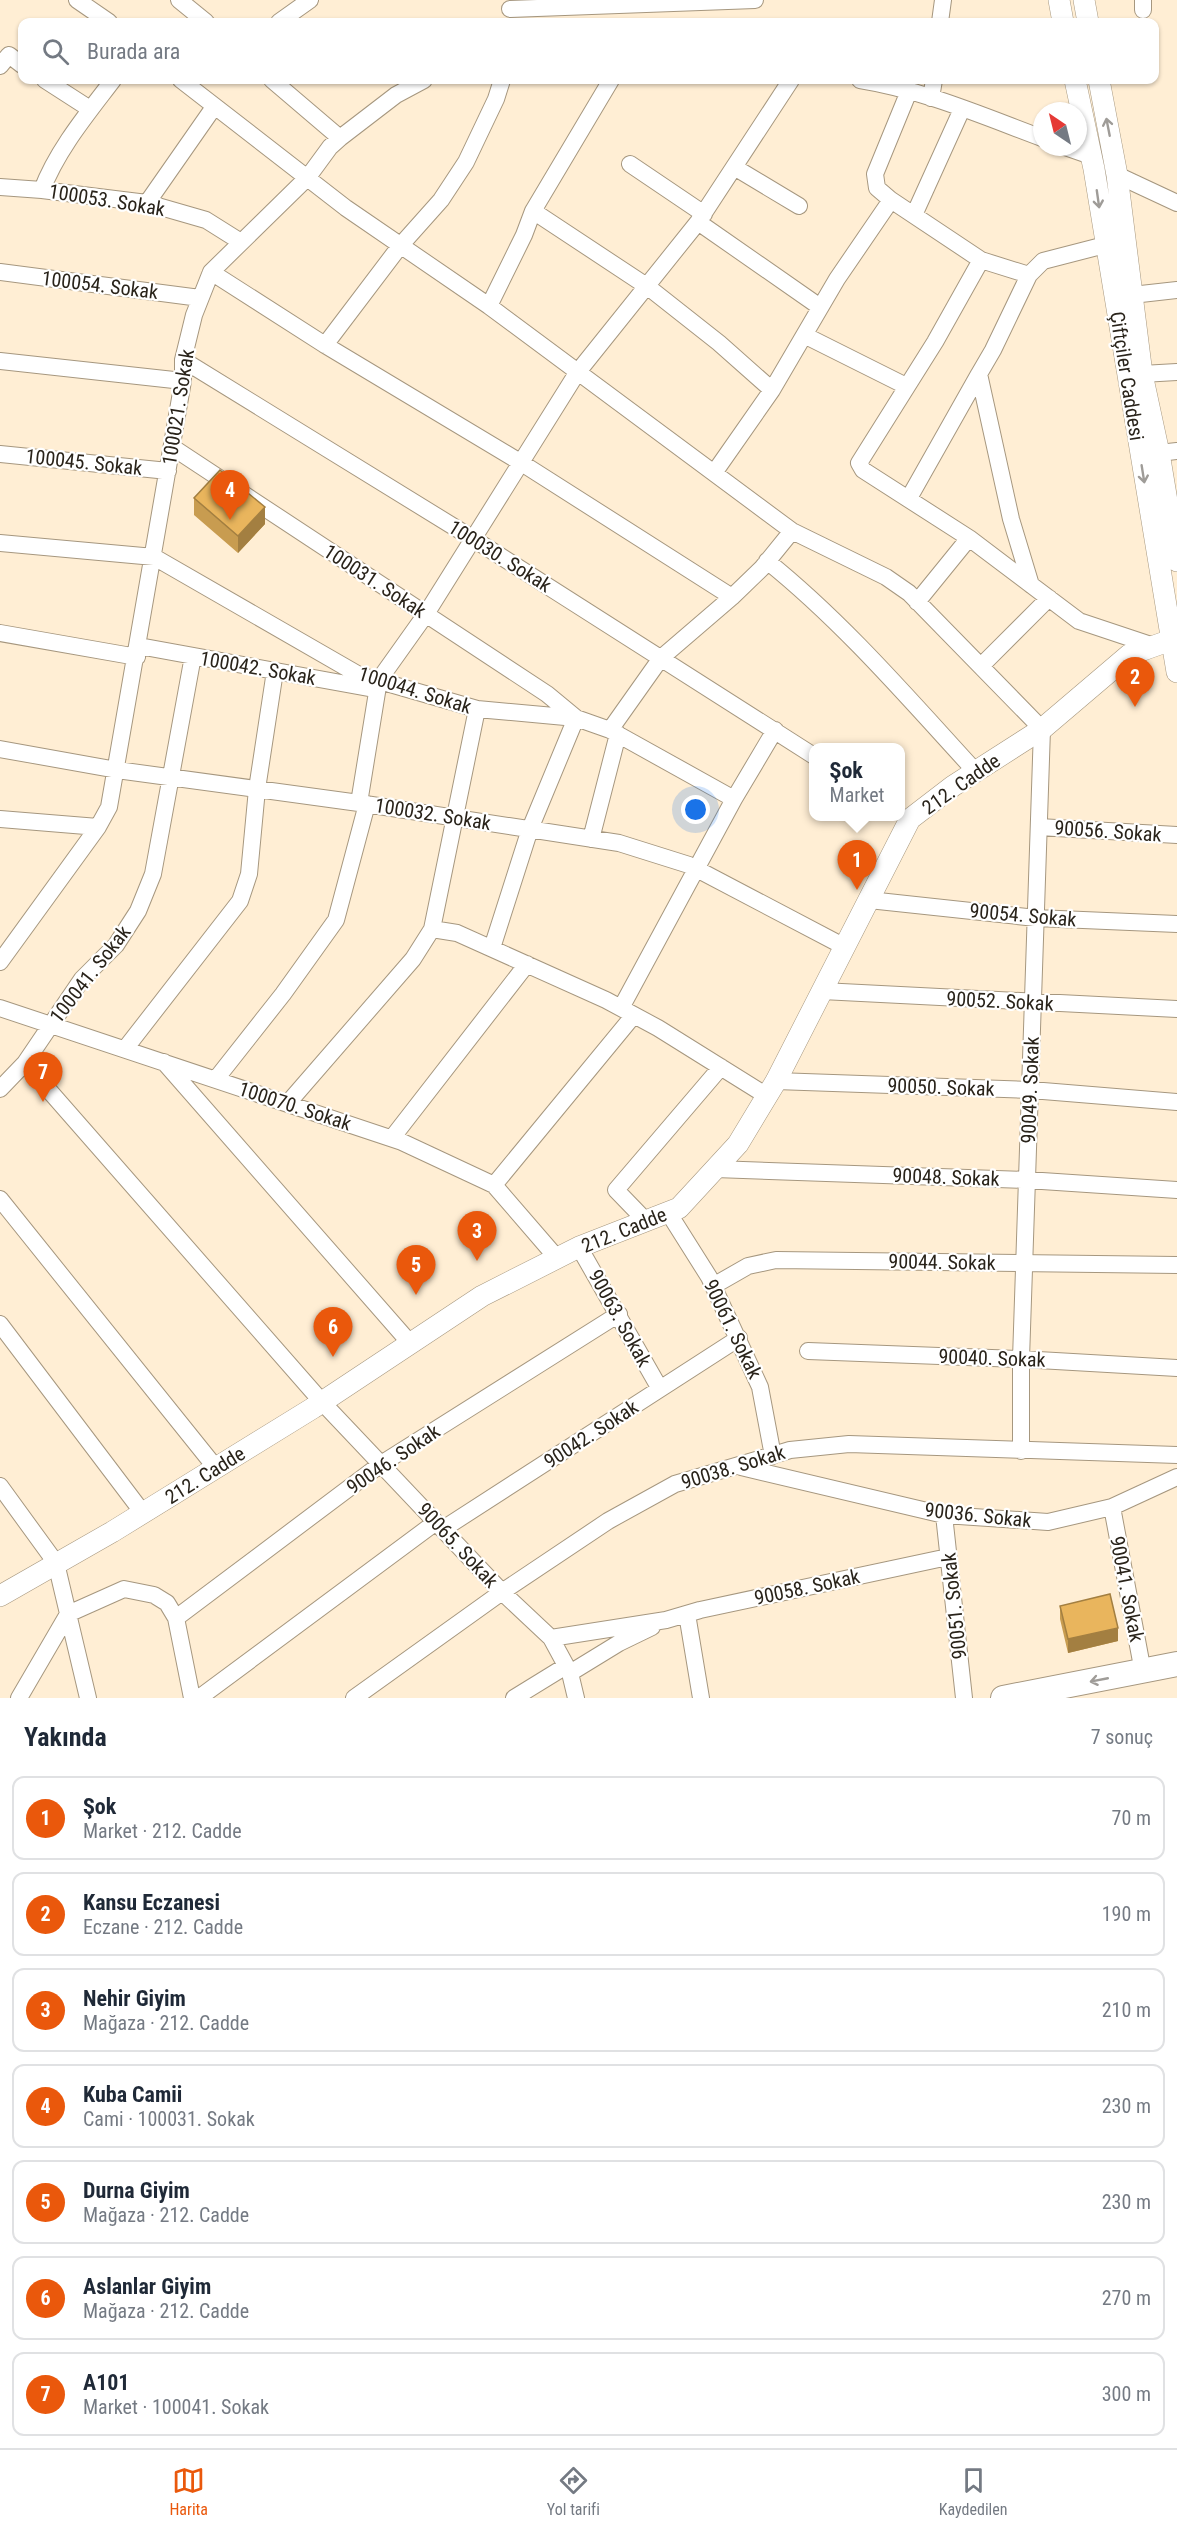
<!DOCTYPE html>
<html lang="tr">
<head>
<meta charset="utf-8">
<style>
  :root { --surface:#fff; --page:#f6f6f7; --text:#1f2937; --muted:#747a83; --line:#e0e1e3; --accent:#ea580c }
  body { margin:0; font-family:"Roboto Condensed",sans-serif; background:var(--page); color:var(--text) }
  .compass { position:absolute; left:1033px; top:102px; width:54px; height:54px; border-radius:50%; background:var(--surface); box-shadow:0 2px 4px #0004; rotate:325deg }
  .you { position:absolute; left:696px; top:810px; width:21px; height:21px; margin:-15px; border:4px solid #fff; border-radius:50%; background:#1a73e8; box-shadow:0 0 0 9px #1a73e833 }
  .badge { display:grid; place-items:center; width:39px; height:39px; border-radius:50%; background:var(--accent); color:#fff; font-size:20px; font-weight:700 }
  .pin { position:absolute; translate:-50% -50px; filter:drop-shadow(0 2px 3px #0008) }
  .pin::after { content:''; position:absolute; top:32px; width:21px; height:18px; background:inherit; clip-path:polygon(0 0,100% 0,50% 100%) }
  .popup { position:absolute; left:809px; top:743px; width:96px; height:78px; box-sizing:border-box; display:grid; place-content:center; border-radius:12px; background:var(--surface); filter:drop-shadow(0 2px 4px #0005); font-size:20px; white-space:nowrap; color:var(--muted) }
  .popup b { font-size:22px; color:var(--text) }
  .popup::after { content:''; position:absolute; left:50%; top:100%; margin-left:-12px; border:12px solid transparent; border-top-color:var(--surface) }
  .list { margin:0; padding:0; list-style:none }
  h2 { display:flex; justify-content:space-between; align-items:center; height:78px; margin:0; padding:0 24px; font-size:26px }
  h2 small { font-size:20px; font-weight:400; color:var(--muted) }
  .list li { display:grid; grid-template-columns:39px 1fr auto; gap:18px; align-items:center; box-sizing:border-box; height:84px; margin:0 12px 12px; padding:0 12px; border:2px solid var(--line); border-radius:12px }
  .list b { display:block; font-size:22px; white-space:nowrap }
  .list p { margin:0; font-size:20px; white-space:nowrap; color:var(--muted) }
  .list em { font-size:20px; font-style:normal; color:var(--muted) }
  .icon { flex:none; width:33px; height:33px; fill:none; stroke:currentColor; stroke-width:2; stroke-linecap:round; stroke-linejoin:round }
  .map { position:relative; flex:none; width:1177px; height:1698px; overflow:hidden }
  .search { position:absolute; background:var(--surface); box-shadow:0 2px 4px #0004; left:18px; right:18px; top:18px; height:66px; display:flex; align-items:center; gap:15px; box-sizing:border-box; padding:0 21px; border-radius:12px; color:var(--muted); font-size:22px }
  .sheet { height:750px; background:var(--surface) }
  nav { display:flex; justify-content:space-around; align-items:center; box-sizing:border-box; height:84px; border-top:2px solid var(--line); background:var(--surface); font-size:16px; color:var(--muted) }
  nav a { display:grid; justify-items:center; gap:3px }
  nav .on { color:var(--accent) }
  .map>svg:first-child { display:block }
  .lines { fill:none; stroke-linecap:round; stroke-linejoin:round }
  .minor-casing { stroke:#a6977f; stroke-width:18 }
  .tertiary-casing { stroke:#a6977f; stroke-width:22 }
  .secondary-casing { stroke:#a6977f; stroke-width:26 }
  .minor { stroke:#fff; stroke-width:16 }
  .tertiary { stroke:#fff; stroke-width:21 }
  .secondary { stroke:#fff; stroke-width:24 }
  .wall { fill:#c89c50 }
  .shaded-wall { fill:#a37f41 }
  .building { fill:#e9b55d; stroke:#a37f41; stroke-width:1.5 }
  .oneway { stroke:#9f9c98 }
  .labels { text-anchor:middle; dominant-baseline:central; stroke-width:4.5; stroke-linejoin:round; paint-order:stroke }
  .street-label { font-size:20px; fill:#29231a; stroke:#fff }
</style>
</head>
<body>
<div class="map">
<svg width="1177" height="1698" viewBox="0 0 1177 1698">
  <rect width="100%" height="100%" fill="#ffeed4"/>
  <g class="lines">
    <g class="minor-casing">
      <path id="minor" d="M77 0 109 22
        M179 0 206 22
        M510 9 755 0
        M1143 10V0
        M279 22 310 0
        M940 22 943 0
        M0 66 9 55 22 65
        M45 80 90 109
        M181 80 346 208 489 306 792 531 886 577 909 593 1042 729 1021 1359V1451
        M272 80 340 138
        M611 80 533 211 648 287 719 343 772 390
        M860 80C923 90 983 116 1042 138
        M909 91 875 174 877 188 891 200 981 260 1029 275 1043 261 1105 245
        M931 98 934 80
        M1065 147 1091 156
        M630 164 704 214
        M734 167 799 206
        M1117 175 1177 203
        M0 187 42 190 147 203 206 220 241 242
        M42 190C57 150 88 113 113 80
        M147 203 214 107
        M914 215 962 109
        M698 222 820 307
        M981 260 935 342 859 463 863 470 969 538 1079 621 1154 646
        M0 272 200 298
        M211 272 325 345 520 462 732 597
        M1029 275 993 350 979 374 1011 519 1031 585
        M1132 295 1177 290
        M489 306 524 235 533 211
        M806 336 906 386
        M325 345 400 246 441 200 466 162 496 99 502 80
        M183 360 472 538 814 756
        M0 361 183 381
        M1142 374 1177 372
        M172 447 547 694 576 718 530 829 492 948
        M1159 453 1177 451
        M0 454 168 471
        M714 473 772 390 837 279 891 200
        M909 498 979 374
        M0 543 154 557 359 675 477 709 576 718 610 730 734 799
        M767 561C844 623 909 699 976 772
        M917 602 969 538
        M0 633 137 657
        M139 646 374 689
        M981 666 1049 598
        M610 730 661 658 732 597 762 568 792 531
        M0 749 117 770 359 803 619 843 689 865 845 947
        M359 803 379 680 426 614 577 373 698 222 791 80
        M0 819 98 827
        M1039 827 1177 835
        M591 839 618 734
        M869 900 1036 918 1177 924
        M432 929 457 933 606 1000 658 1028 767 1096
        M0 962 98 827 109 807 183 381V360L194 315 211 272 308 177 330 147 340 138 396 95 424 80
        M822 991 1177 1009
        M0 1008 402 1142 494 1185 557 1258
        M621 1008 734 799 775 730
        M125 1049 240 901 249 874 257 789 275 671
        M164 1062 410 1343
        M25 1063 322 1402 502 1592 551 1638 570 1673 576 1698
        M216 1079 283 994 336 920 367 804
        M776 1081 1031 1090 1177 1102
        M0 1089 25 1063 82 979 116 945 138 911 153 874 193 656
        M288 1103 413 959 432 929 477 709
        M392 1138 527 964
        M715 1169 1027 1180 1177 1190
        M494 1185 634 1015
        M0 1199 216 1468
        M668 1212 709 1277 760 1387 773 1456
        M646 1221 616 1190 721 1067
        M579 1247 660 1389
        M713 1286 748 1266 776 1260 1177 1265
        M0 1324 143 1513
        M808 1351 1021 1359 1177 1368
        M741 1467 944 1515 1048 1522 1112 1507 1177 1477
        M0 1486 56 1563 88 1698
        M1112 1507 1143 1672
        M944 1515 964 1698
        M443 1529 739 1338
        M687 1614 701 1698
        M176 1618 381 1464 619 1314
        M551 1638 666 1620 700 1610 948 1557
        M570 1673 619 1643 652 1627
        M19 1698 68 1614 124 1589 154 1595 167 1603 176 1618 192 1698
        M199 1698 436 1522
        M354 1698 502 1592 608 1521 675 1484 790 1450 849 1444 1177 1455
        M514 1698 566 1666"/>
    </g>
    <g class="tertiary-casing">
      <path id="tertiary" d="M1059 0 1063 22
        M1084 0 1088 22
        M1075 80 1094 169 1177 672
        M1099 80 1117 175 1142 374 1159 453 1177 561
        M0 1596 112 1532 313 1408 482 1296 579 1247 679 1208 738 1144 776 1081 910 819 953 786 1042 729 1129 655 1171 640H1177"/>
    </g>
    <g class="secondary-casing">
      <path id="secondary" d="M1003 1698 1177 1664"/>
    </g>
    <use href="#minor" class="minor"/>
    <use href="#tertiary" class="tertiary"/>
    <use href="#secondary" class="secondary"/>
  </g>
  <path class="wall" d="M194 498 265 524 238 553 194 515Z
    M1060 1606 1118 1641 1068 1653 1060 1619Z"/>
  <path class="shaded-wall" d="M265 507V524L238 553V536Z
    M1118 1628V1641L1068 1653V1639Z"/>
  <path class="building" d="M220 470 265 507 238 536 194 498Z
    M1110 1594 1118 1628 1068 1639 1060 1606Z"/>
  <defs><path id="oneway-shaft" d="M-6 0H5M1.5-3L5.5 0L1.5 3" fill="none" stroke-width="1.6" stroke-linecap="round" stroke-linejoin="round" transform="scale(1.5)"/></defs>
  <g class="oneway">
    <use href="#oneway-shaft" transform="translate(1108 127) rotate(-101)"/>
    <use href="#oneway-shaft" transform="translate(1098 199) rotate(82)"/>
    <use href="#oneway-shaft" transform="translate(1143 474) rotate(81)"/>
    <use href="#oneway-shaft" transform="translate(1099 1680) rotate(169)"/>
  </g>
  <g class="labels">
    <g class="street-label">
      <text transform="translate(107 200) rotate(9)">100053. Sokak</text>
      <text transform="translate(100 285) rotate(7)">100054. Sokak</text>
      <text transform="translate(1127 376) rotate(81)">Çiftçiler Caddesi</text>
      <text transform="translate(178 407) rotate(-81)">100021. Sokak</text>
      <text transform="translate(84 462) rotate(6)">100045. Sokak</text>
      <text transform="translate(500 556) rotate(32)">100030. Sokak</text>
      <text transform="translate(375 581) rotate(33)">100031. Sokak</text>
      <text transform="translate(258 668) rotate(10)">100042. Sokak</text>
      <text transform="translate(415 690) rotate(17)">100044. Sokak</text>
      <text transform="translate(961 784) rotate(-35)">212. Cadde</text>
      <text transform="translate(433 814) rotate(9)">100032. Sokak</text>
      <text transform="translate(1108 831) rotate(4)">90056. Sokak</text>
      <text transform="translate(1023 915) rotate(5)">90054. Sokak</text>
      <text transform="translate(90 974) rotate(-52)">100041. Sokak</text>
      <text transform="translate(1000 1001) rotate(3)">90052. Sokak</text>
      <text transform="translate(941 1087) rotate(2)">90050. Sokak</text>
      <text transform="translate(1030 1090) rotate(-88)">90049. Sokak</text>
      <text transform="translate(295 1106) rotate(18)">100070. Sokak</text>
      <text transform="translate(946 1177) rotate(2)">90048. Sokak</text>
      <text transform="translate(624 1230) rotate(-22)">212. Cadde</text>
      <text transform="translate(942 1262) rotate(1)">90044. Sokak</text>
      <text transform="translate(620 1318) rotate(61)">90063. Sokak</text>
      <text transform="translate(733 1329) rotate(64)">90061. Sokak</text>
      <text transform="translate(992 1358) rotate(2)">90040. Sokak</text>
      <text transform="translate(591 1434) rotate(-33)">90042. Sokak</text>
      <text transform="translate(393 1459) rotate(-34)">90046. Sokak</text>
      <text transform="translate(733 1467) rotate(-17)">90038. Sokak</text>
      <text transform="translate(205 1475) rotate(-32)">212. Cadde</text>
      <text transform="translate(978 1515) rotate(6)">90036. Sokak</text>
      <text transform="translate(458 1545) rotate(47)">90065. Sokak</text>
      <text transform="translate(807 1587) rotate(-12)">90058. Sokak</text>
      <text transform="translate(1127 1589) rotate(79)">90041. Sokak</text>
      <text transform="translate(954 1606) rotate(-96)">90051. Sokak</text>
    </g>
  </g>
</svg>
<svg class="compass" viewBox="-18 -18 36 36"><path d="M0-13l5 13h-10z" fill="#e53935"/><path d="M0 13l5-13h-10z" fill="#747a83"/></svg>
<div class="you"></div>
<div class="pin badge" style="left:857px;top:890px">1</div>
<div class="popup"><b>Şok</b>Market</div>
<div class="pin badge" style="left:1135px;top:707px">2</div>
<div class="pin badge" style="left:477px;top:1261px">3</div>
<div class="pin badge" style="left:230px;top:520px">4</div>
<div class="pin badge" style="left:416px;top:1295px">5</div>
<div class="pin badge" style="left:333px;top:1357px">6</div>
<div class="pin badge" style="left:43px;top:1102px">7</div>
<div class="search"><svg class="icon" aria-label="search" viewBox="0 0 24 24"><circle cx="10" cy="10" r="6"/><path d="M15 15l6 6"/></svg>Burada ara</div>
</div>
<section class="sheet">
<h2>Yakında<small>7 sonuç</small></h2>
<ul class="list">
<li><span class="badge">1</span><div><b>Şok</b><p>Market · 212. Cadde</p></div><em>70 m</em></li>
<li><span class="badge">2</span><div><b>Kansu Eczanesi</b><p>Eczane · 212. Cadde</p></div><em>190 m</em></li>
<li><span class="badge">3</span><div><b>Nehir Giyim</b><p>Mağaza · 212. Cadde</p></div><em>210 m</em></li>
<li><span class="badge">4</span><div><b>Kuba Camii</b><p>Cami · 100031. Sokak</p></div><em>230 m</em></li>
<li><span class="badge">5</span><div><b>Durna Giyim</b><p>Mağaza · 212. Cadde</p></div><em>230 m</em></li>
<li><span class="badge">6</span><div><b>Aslanlar Giyim</b><p>Mağaza · 212. Cadde</p></div><em>270 m</em></li>
<li><span class="badge">7</span><div><b>A101</b><p>Market · 100041. Sokak</p></div><em>300 m</em></li>
</ul>
</section>
<nav>
<a class="on"><svg class="icon" aria-label="map" viewBox="0 0 24 24"><path d="M3 6l6-2 6 2 6-2v14l-6 2-6-2-6 2zM9 4v14M15 6v14"/></svg>Harita</a>
<a><svg class="icon" aria-label="directions" viewBox="0 0 24 24"><path d="M12 3l9 9-9 9-9-9zM9 14v-3h6M13 9l2 2-2 2"/></svg>Yol tarifi</a>
<a><svg class="icon" aria-label="saved" viewBox="0 0 24 24"><path d="M7 4h10v16l-5-4-5 4z"/></svg>Kaydedilen</a>
</nav>
</body>
</html>
